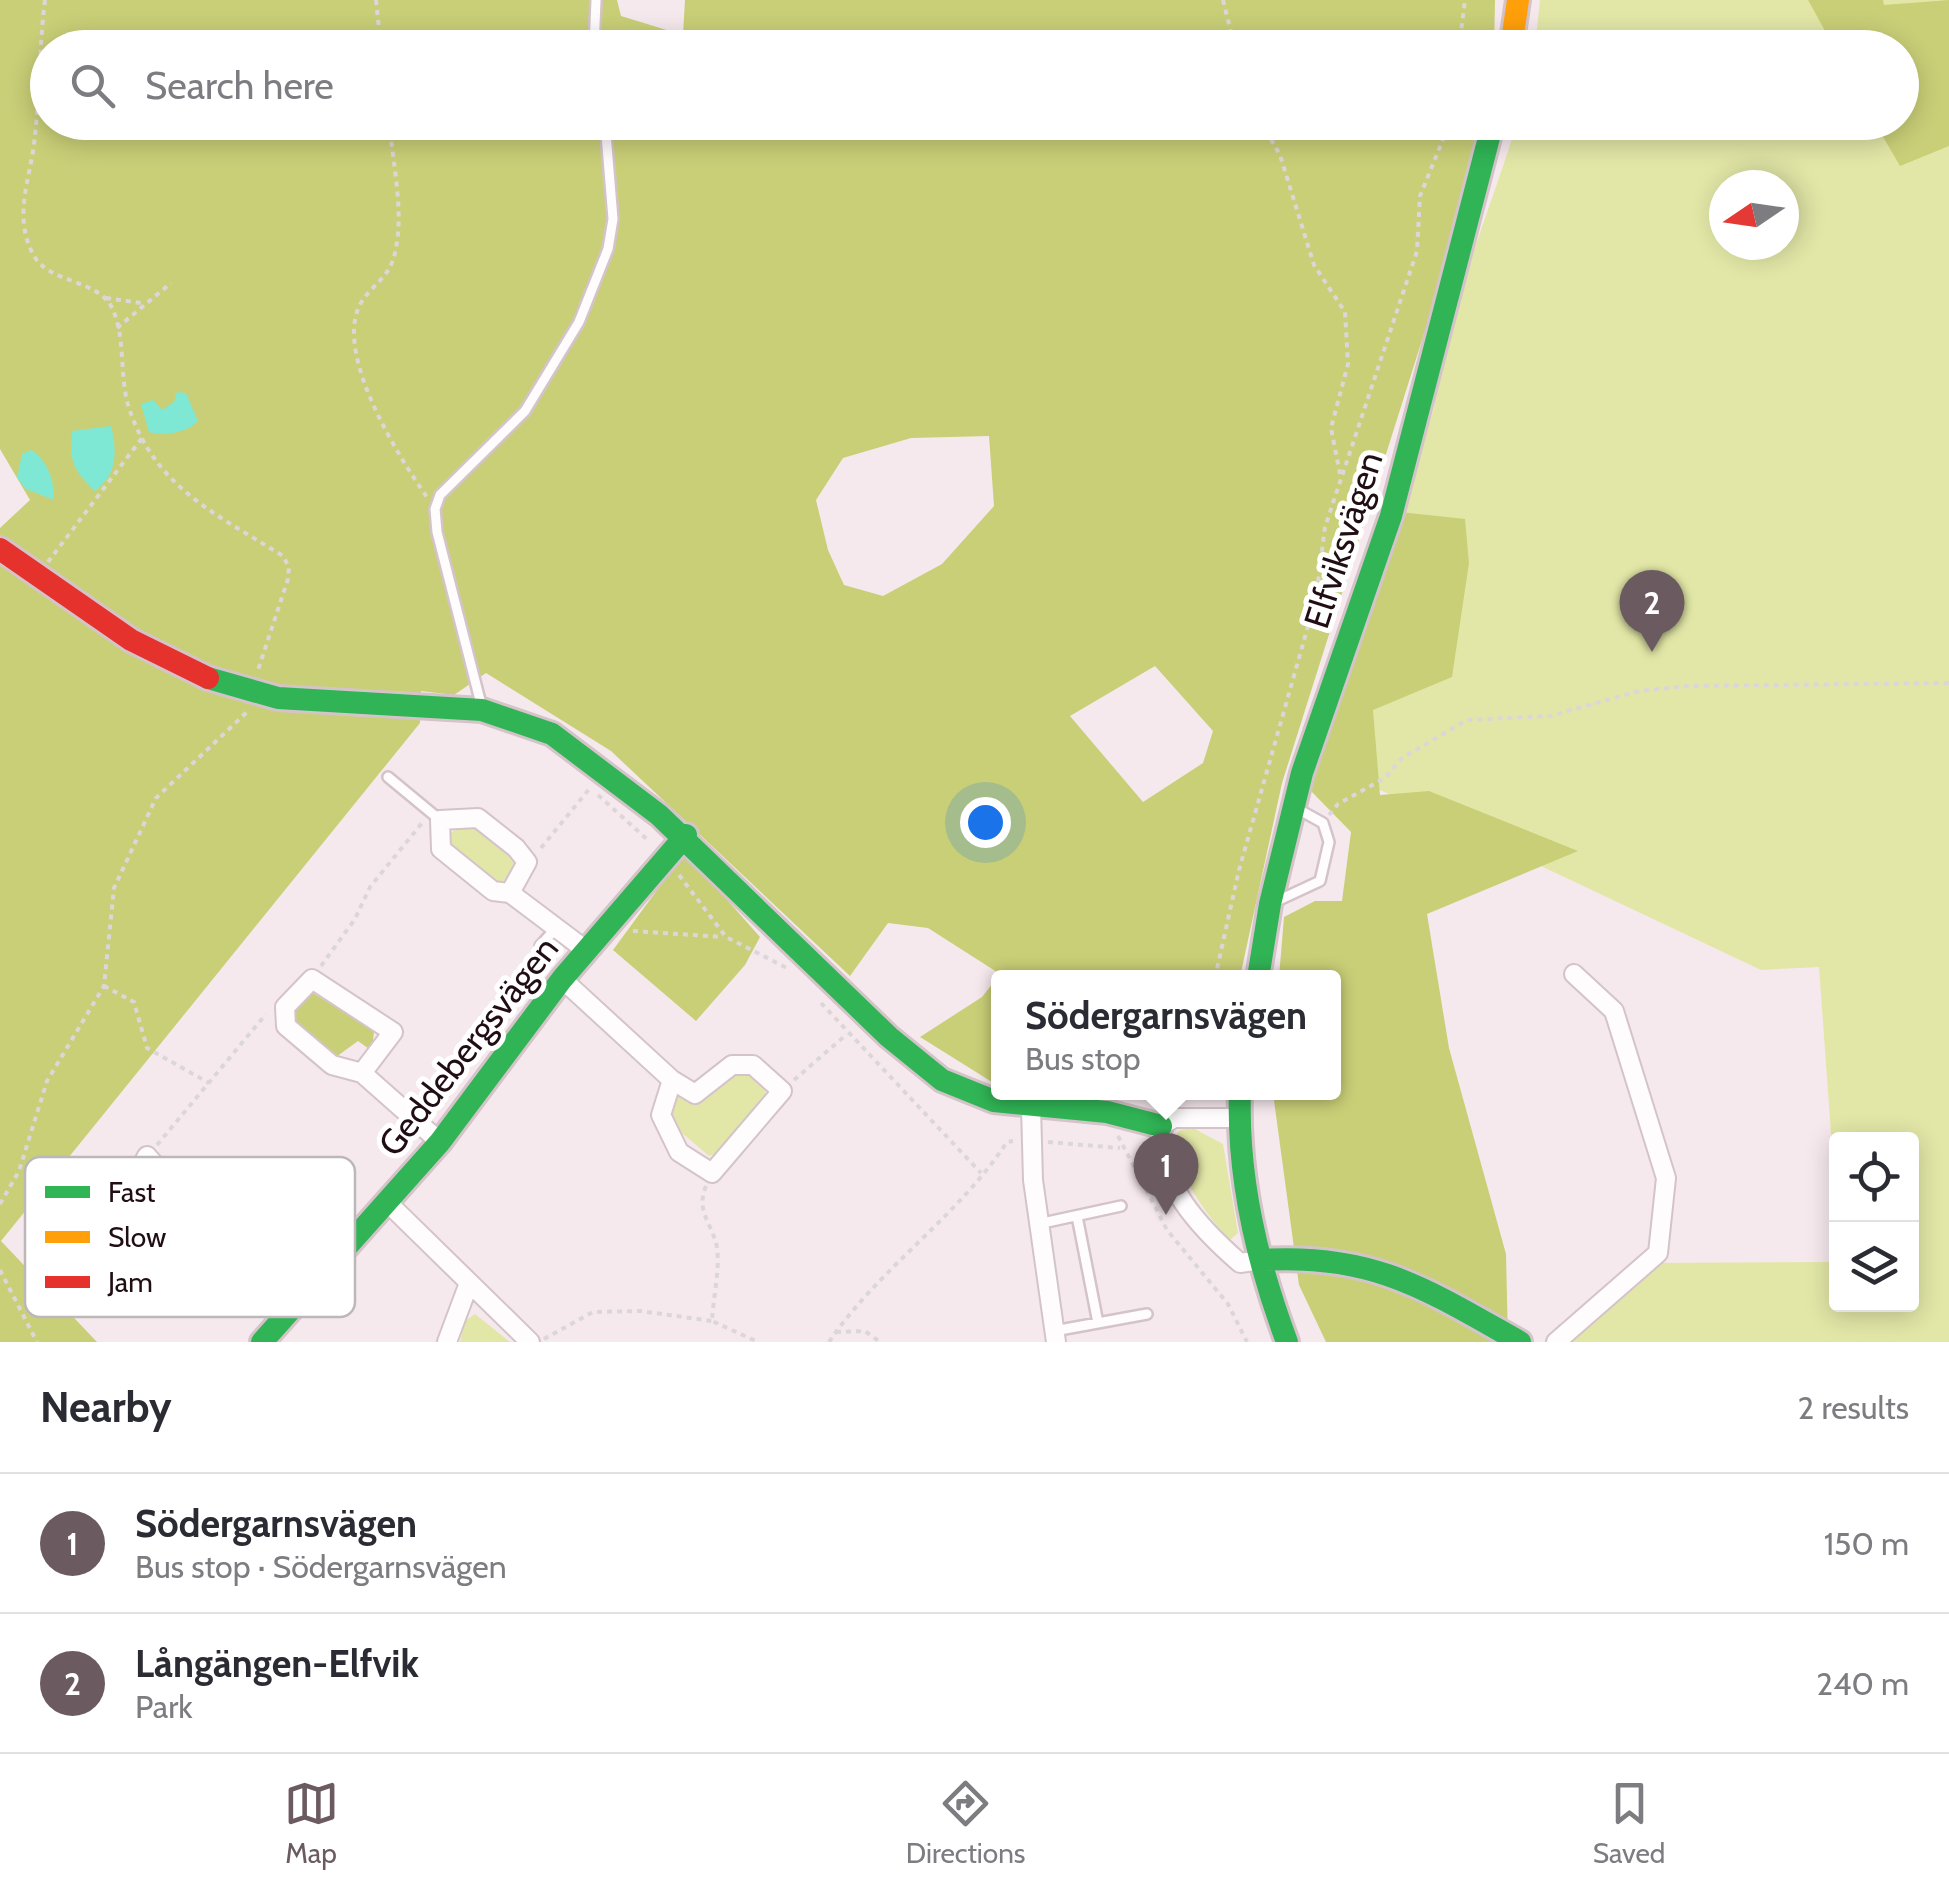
<!DOCTYPE html>
<html lang="en">
<head>
<meta charset="utf-8">
<style>
  :root { --surface:#fff; --page:#f7f7f7; --text:#2b2b33; --muted:#7c7c81; --line:#e1e1e2; --accent:#6b5b60 }
  body { margin:0; font-family:Cabin,sans-serif; background:var(--page); color:var(--text) }
  .controls { position:absolute; right:30px; bottom:30px; display:grid; overflow:hidden; border-radius:10px; box-shadow:0 5px 25px #0003 }
  .controls button { width:90px; height:90px; display:grid; place-items:center; padding:0; border:0; border-bottom:2px solid var(--line); background:var(--surface); color:var(--text); font:50px sans-serif }
  .compass { position:absolute; left:1709px; top:170px; width:90px; height:90px; border-radius:50%; background:var(--surface); box-shadow:0 5px 25px #0003; rotate:257deg }
  .you { position:absolute; left:985px; top:822px; width:35px; height:35px; margin:-25px; border:8px solid #fff; border-radius:50%; background:#1a73e8; box-shadow:0 0 0 15px #1a73e833 }
  .badge { display:grid; place-items:center; width:65px; height:65px; border-radius:50%; background:var(--accent); color:#fff; font-size:32px; font-weight:700 }
  .pin { position:absolute; translate:-50% -82px; filter:drop-shadow(0 2px 5px #0008) }
  .pin::after { content:''; position:absolute; top:52px; width:35px; height:30px; background:inherit; clip-path:polygon(0 0,100% 0,50% 100%) }
  .popup { position:absolute; left:991px; top:970px; width:350px; height:130px; box-sizing:border-box; display:grid; place-content:center; border-radius:10px; background:var(--surface); filter:drop-shadow(0 2px 8px #0005); font-size:32px; white-space:nowrap; color:var(--muted) }
  .popup b { font-size:38px; color:var(--text) }
  .popup::after { content:''; position:absolute; left:50%; top:100%; margin-left:-20px; border:20px solid transparent; border-top-color:var(--surface) }
  .list { margin:0; padding:0; list-style:none }
  h2 { display:flex; justify-content:space-between; align-items:center; height:130px; margin:0; padding:0 40px; font-size:42px }
  h2 small { font-size:32px; font-weight:400; color:var(--muted) }
  .list li { display:grid; grid-template-columns:65px 1fr auto; gap:30px; align-items:center; box-sizing:border-box; height:140px; padding:0 40px; border-top:2px solid var(--line) }
  .list b { display:block; font-size:38px; white-space:nowrap }
  .list p { margin:0; font-size:32px; white-space:nowrap; color:var(--muted) }
  .list em { font-size:32px; font-style:normal; color:var(--muted) }
  .icon { flex:none; width:55px; height:55px; fill:none; stroke:currentColor; stroke-width:2; stroke-linecap:round; stroke-linejoin:round }
  .map { position:relative; flex:none; width:1949px; height:1342px; overflow:hidden }
  .search { position:absolute; background:var(--surface); box-shadow:0 5px 25px #0003; left:30px; right:30px; top:30px; height:110px; display:flex; align-items:center; gap:25px; box-sizing:border-box; padding:0 35px; border-radius:55px; color:var(--muted); font-size:38px }
  .sheet { height:410px; background:var(--surface) }
  nav { display:flex; justify-content:space-around; align-items:center; box-sizing:border-box; height:140px; border-top:2px solid var(--line); background:var(--surface); font-size:28px; color:var(--muted) }
  nav a { display:grid; justify-items:center; gap:5px }
  nav .on { color:var(--accent) }
  .map>svg:first-child { display:block }
  .green { fill:#e2e7a7; fill-rule:evenodd }
  .forest { fill:#c9cf77; fill-rule:evenodd }
  .water { fill:#7fe8d5 }
  .lines { fill:none; stroke-linecap:round; stroke-linejoin:round }
  .lane-casing { stroke:#d4c4c9; stroke-width:14 }
  .street-casing { stroke:#d4c4c9; stroke-width:22 }
  .fast-casing { stroke:#d4c4c9; stroke-width:28 }
  .slow-casing { stroke:#d4c4c9; stroke-width:28 }
  .jam-casing { stroke:#d4c4c9; stroke-width:28 }
  .path { stroke:#dbd7d9; stroke-width:4; stroke-dasharray:5 5; stroke-linecap:butt }
  .lane { stroke:#fefcfc; stroke-width:9 }
  .street { stroke:#fefcfc; stroke-width:18 }
  .fast { stroke:#30b455; stroke-width:22 }
  .slow { stroke:#ff9f0a; stroke-width:22 }
  .jam { stroke:#e5322d; stroke-width:22 }
  .labels { text-anchor:middle; dominant-baseline:central; stroke-width:10; stroke-linejoin:round; paint-order:stroke }
  .street-label { font-size:35px; fill:#200e14; stroke:#fff }
  .key { fill:#fff; stroke:#bcb7b8; stroke-width:2.5 }
  .key-label { font-size:28px; fill:#200e14 }
</style>
</head>
<body>
<div class="map">
<svg width="1949" height="1342" viewBox="0 0 1949 1342">
  <rect width="100%" height="100%" fill="#f6e9ed"/>
  <path class="green" d="M1540 0H1949V1342H1551L1644 1263 1836 1262V1304H1912V1140H1836V1203L1819 967 1761 970 1319 761 1434 408C1447 308 1488 218 1517 123L1902 122V48L1535 47ZM1724 185H1784V245H1724Z
    M466 824 480 825 515 855 513 876 501 882 491 880 448 841 450 833Z
    M741 1071 757 1077 766 1089 764 1098 721 1151 709 1156 669 1122 672 1096 709 1097 730 1075Z
    M1193 1128 1223 1144 1238 1233 1230 1240C1201 1209 1183 1181 1173 1139L1180 1130Z
    M475 1314 510 1342H460L465 1321Z"/>
  <path class="forest" d="M0 0H617L621 16 683 35 685 0H1495L1494 48H48V122L1479 123 1460 220 1282 783 1240 977 998 978V1082H992L920 1037 982 997 1000 974 928 928 888 923 850 976 611 751 486 673 454 695 421 691 420 723 1 1241 97 1342H0V528L30 500 0 449ZM989 436 994 506 942 564 883 596 844 585 828 550 816 500 843 458 911 438ZM1155 666 1213 731 1203 763 1143 802 1070 716Z
    M1808 0H1883L1884 5 1949 0V146L1900 166 1875 123 1902 122V48L1834 47Z
    M1400 512 1465 519 1469 563 1452 677 1373 710 1380 795 1429 791 1578 851 1427 914 1449 1048 1506 1254 1508 1342H1326L1299 1285 1273 1093 1334 1092V978L1279 977 1284 917 1315 901H1342L1351 832 1310 790Z
    M685 852 760 937 745 965 696 1021 613 950Z
    M313 993 374 1031 372 1051 358 1041 336 1057 288 1018Z"/>
  <path class="water" d="M177 392 186 393 198 421C187 433 164 436 149 432L141 404 153 400 162 410 174 402Z
    M111 426C117 450 118 475 95 491 73 470 69 461 72 431Z
    M31 450C47 459 55 482 54 500L26 489 17 478 22 454Z"/>
  <g class="lines">
    <g class="lane-casing">
      <path id="lane" d="M594 48 596 0
        M482 708 437 532 435 509 440 495 525 411 579 322 608 249 613 219 605 122
        M388 777 440 820
        M1277 901 1320 881 1329 842 1323 823 1296 808
        M540 946 557 927
        M1077 1216 1098 1323
        M1038 1224 1121 1206
        M1054 1331 1147 1314"/>
    </g>
    <g class="street-casing">
      <path id="street" d="M510 893 493 891 441 849 440 820 478 818 516 848 527 862 510 893 587 951
        M562 979 672 1080 661 1115 679 1152 712 1173 782 1091 753 1065H732L695 1094 672 1080
        M362 1073 393 1032 312 979 285 1007 286 1026 332 1065 362 1073 440 1142
        M1031 1107 1033 1180 1056 1342
        M1237 1118H1174L1161 1126C1155 1182 1201 1229 1240 1263L1261 1260
        M388 1203 530 1342
        M210 1245 136 1254 111 1224 147 1156 191 1205 210 1245 282 1316
        M447 1342 469 1283
        M1556 1342 1658 1253 1666 1178 1614 1011 1574 974"/>
    </g>
    <g class="fast-casing">
      <path id="fast" d="M208 678 278 698 482 710 552 734 659 815 889 1037 942 1080 994 1101 1107 1112 1161 1126
        M1258 978 1270 904 1302 773 1391 516 1493 122
        M1240 1092C1237 1178 1257 1262 1287 1342
        M1261 1260C1373 1253 1426 1289 1520 1342
        M262 1342 440 1142 562 979 686 835"/>
    </g>
    <g class="slow-casing">
      <path id="slow" d="M1511 48 1518 0"/>
    </g>
    <g class="jam-casing">
      <path id="jam" d="M0 549 131 640 208 678"/>
    </g>
    <path class="path" d="M45 0C39 48 40 97 34 144 29 183 13 218 34 256 50 284 100 279 113 310 126 340 119 377 129 408 155 488 218 515 283 556L289 567 288 579 258 670
      M376 0 381 48
      M1223 0 1235 48
      M1459 48 1465 0
      M389 122C393 165 406 219 393 260 386 281 366 289 358 309 338 360 398 456 427 497
      M1261 122 1280 155 1314 265 1345 312 1348 364 1331 428 1340 474
      M106 298 141 303
      M117 328 171 283
      M48 562 142 438
      M598 795 650 842
      M1329 815 1338 804 1385 778 1402 758 1467 720 1550 716 1639 691 1689 686 1949 683
      M541 848 590 788
      M679 875 726 937 787 968
      M633 931 723 937
      M321 966 355 919 370 887 422 823
      M1215 978 1239 870 1316 598 1325 527 1417 251 1420 196 1450 122
      M104 986 134 1002 147 1048 209 1083
      M821 1003 981 1173
      M794 1080 847 1034
      M1118 1136 1167 1230 1228 1304 1247 1342
      M1048 1142 1120 1148
      M157 1145 266 1014
      M706 1186C695 1212 713 1224 717 1248 720 1270 713 1299 712 1321L758 1342
      M0 1204 19 1171 47 1081 104 986 114 888 156 798 247 712
      M0 1270 37 1342
      M836 1332 865 1331 880 1342
      M544 1339 593 1312 640 1311 712 1321
      M829 1342C879 1268 958 1217 1007 1142L1013 1141"/>
    <use href="#lane" class="lane"/>
    <use href="#street" class="street"/>
    <use href="#fast" class="fast"/>
    <use href="#slow" class="slow"/>
    <use href="#jam" class="jam"/>
  </g>
  <g class="labels">
    <g class="street-label">
      <text transform="translate(1343 540) rotate(-72)">Elfviksvägen</text>
      <text transform="translate(468 1046) rotate(-52)">Geddebergsvägen</text>
    </g>
  </g>
  <rect x="25" y="1157" width="330" height="160" rx="15" class="key"/>
  <rect x="45" y="1186" width="45" height="12" fill="#30b455"/>
  <rect x="45" y="1231" width="45" height="12" fill="#ff9f0a"/>
  <rect x="45" y="1276" width="45" height="12" fill="#e5322d"/>
  <g class="key-label">
    <text x="108" y="1202">Fast</text>
    <text x="108" y="1247">Slow</text>
    <text x="108" y="1292">Jam</text>
  </g>
</svg>
<div class="controls">
<button><svg class="icon" aria-label="locate" viewBox="0 0 24 24"><circle cx="12" cy="12" r="6"/><path d="M12 2v4M12 18v4M2 12h4M18 12h4"/></svg></button>
<button><svg class="icon" aria-label="layers" viewBox="0 0 24 24"><path d="M12 4l9 5-9 5-9-5zM3 14l9 5 9-5"/></svg></button>
</div>
<svg class="compass" viewBox="-18 -18 36 36"><path d="M0-13l5 13h-10z" fill="#e53935"/><path d="M0 13l5-13h-10z" fill="#7c7c81"/></svg>
<div class="you"></div>
<div class="pin badge" style="left:1166px;top:1215px">1</div>
<div class="popup"><b>Södergarnsvägen</b>Bus stop</div>
<div class="pin badge" style="left:1652px;top:652px">2</div>
<div class="search"><svg class="icon" aria-label="search" viewBox="0 0 24 24"><circle cx="10" cy="10" r="6"/><path d="M15 15l6 6"/></svg>Search here</div>
</div>
<section class="sheet">
<h2>Nearby<small>2 results</small></h2>
<ul class="list">
<li><span class="badge">1</span><div><b>Södergarnsvägen</b><p>Bus stop · Södergarnsvägen</p></div><em>150 m</em></li>
<li><span class="badge">2</span><div><b>Långängen-Elfvik</b><p>Park</p></div><em>240 m</em></li>
</ul>
</section>
<nav>
<a class="on"><svg class="icon" aria-label="map" viewBox="0 0 24 24"><path d="M3 6l6-2 6 2 6-2v14l-6 2-6-2-6 2zM9 4v14M15 6v14"/></svg>Map</a>
<a><svg class="icon" aria-label="directions" viewBox="0 0 24 24"><path d="M12 3l9 9-9 9-9-9zM9 14v-3h6M13 9l2 2-2 2"/></svg>Directions</a>
<a><svg class="icon" aria-label="saved" viewBox="0 0 24 24"><path d="M7 4h10v16l-5-4-5 4z"/></svg>Saved</a>
</nav>
</body>
</html>
